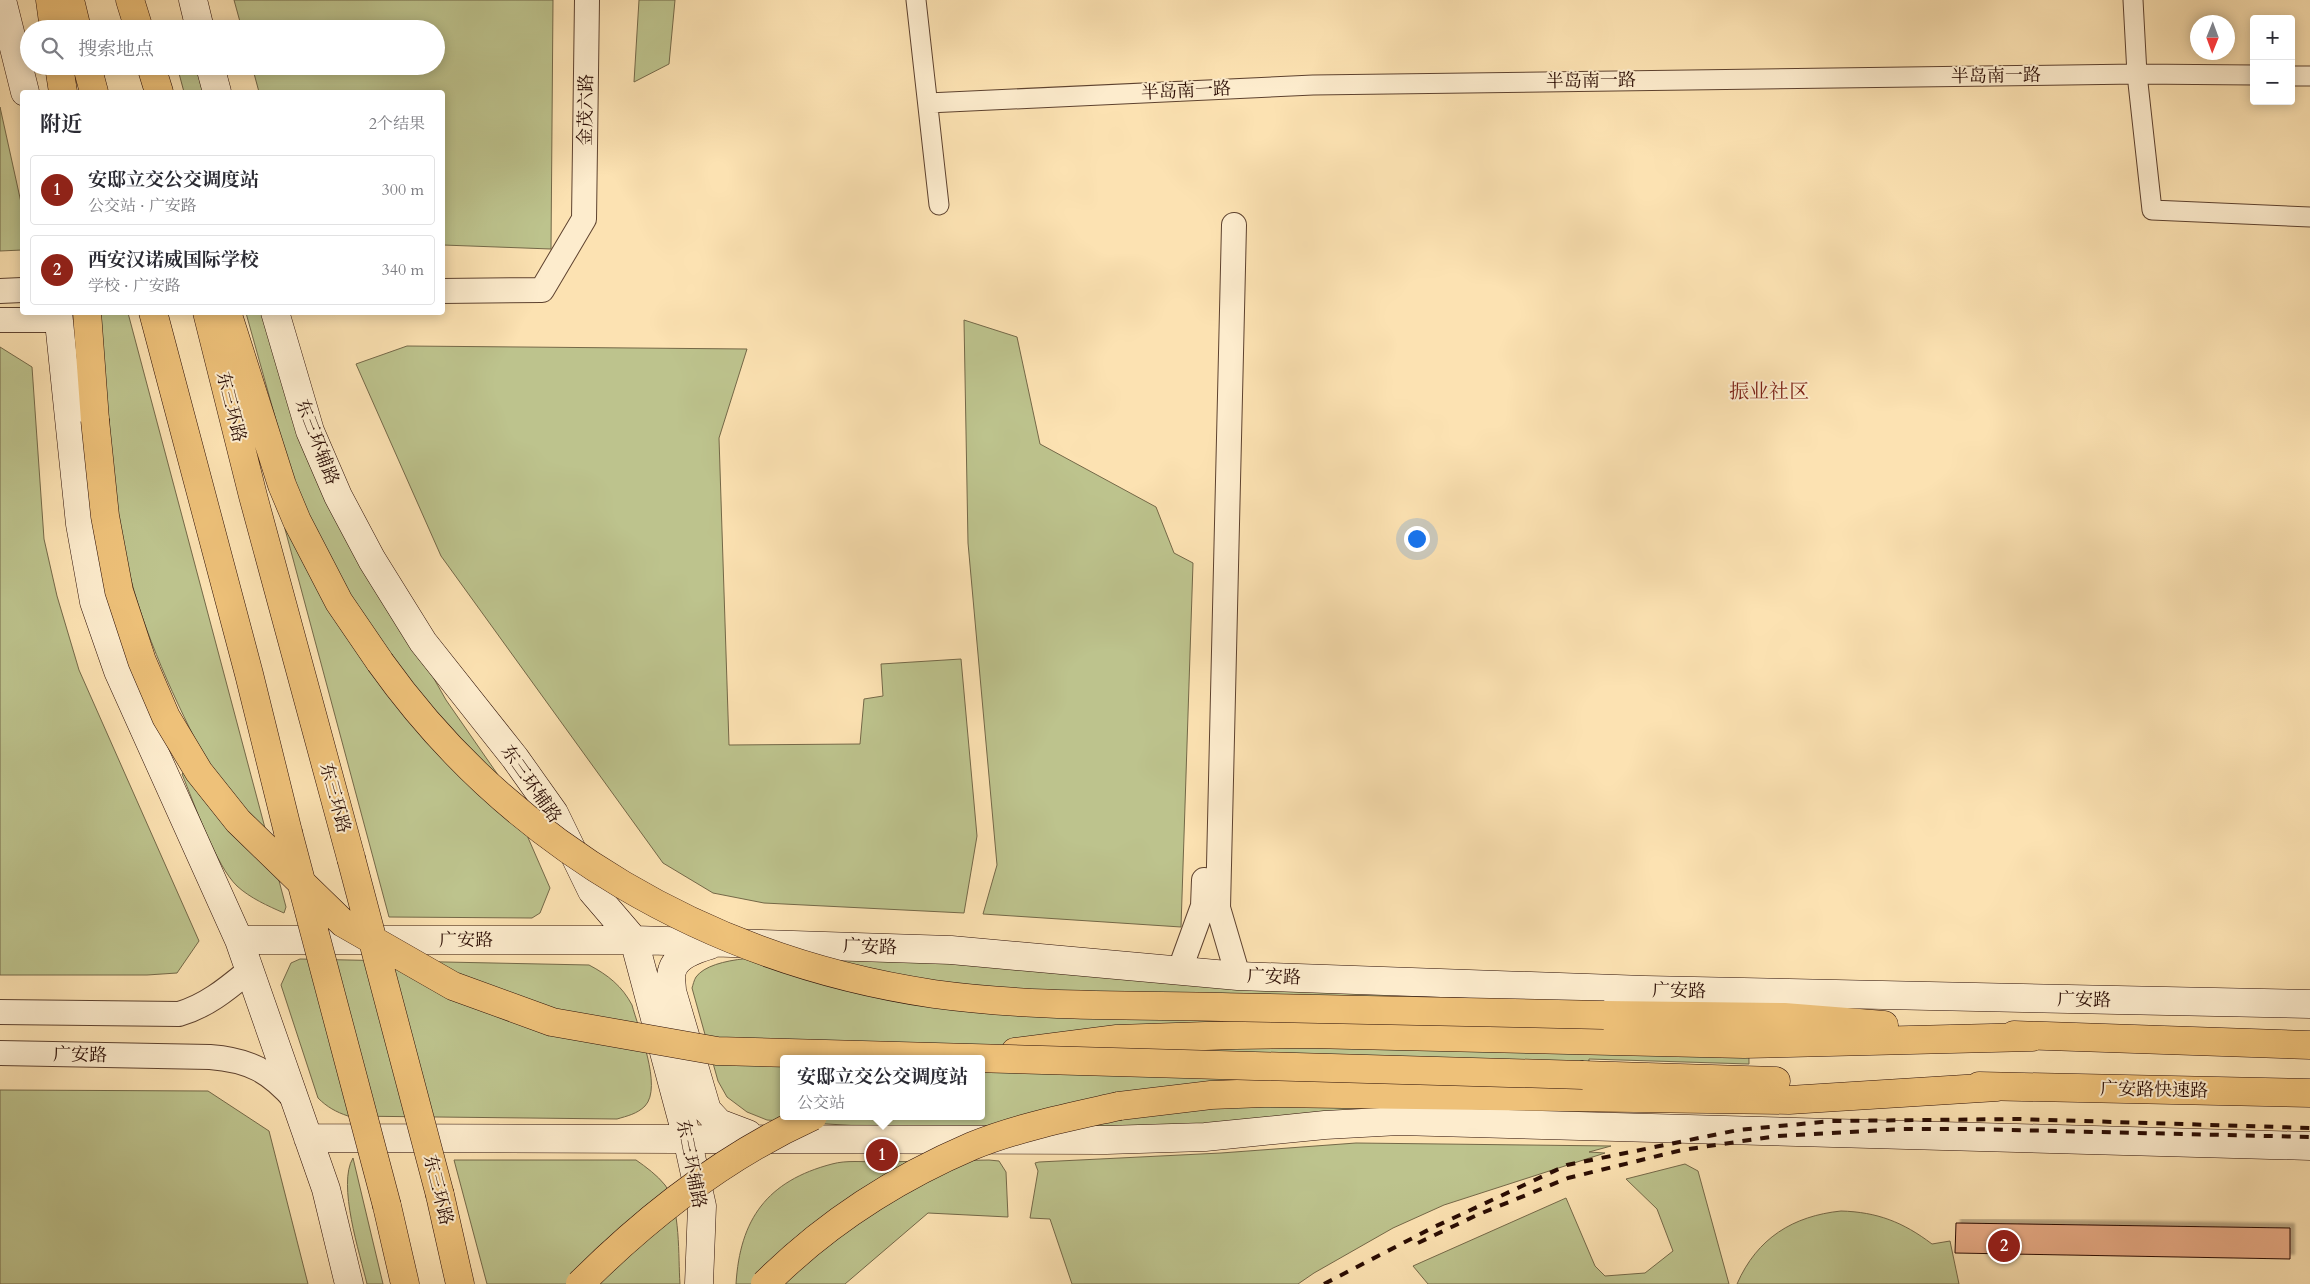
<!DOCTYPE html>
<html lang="zh">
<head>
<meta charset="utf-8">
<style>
  :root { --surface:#fff; --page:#f2f2f3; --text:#2b2b33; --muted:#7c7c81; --line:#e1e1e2; --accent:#8f2418 }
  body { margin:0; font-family:Cardo,"Noto Serif SC",serif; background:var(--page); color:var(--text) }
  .controls { position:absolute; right:15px; top:15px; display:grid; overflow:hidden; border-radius:5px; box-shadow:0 2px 12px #0003 }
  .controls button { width:45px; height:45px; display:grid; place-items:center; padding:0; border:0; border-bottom:1px solid var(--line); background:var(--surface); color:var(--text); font:25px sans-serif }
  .compass { position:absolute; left:2190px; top:15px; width:45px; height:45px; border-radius:50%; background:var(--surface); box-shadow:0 2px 12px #0003; rotate:181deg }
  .you { position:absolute; left:1416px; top:538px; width:18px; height:18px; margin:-12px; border:4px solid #fff; border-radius:50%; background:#1a73e8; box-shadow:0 0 0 8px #1a73e833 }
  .badge { display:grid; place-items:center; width:32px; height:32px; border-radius:50%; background:var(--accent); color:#fff; font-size:16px; font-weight:700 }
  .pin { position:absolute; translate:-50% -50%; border:2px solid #fff; box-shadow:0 1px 5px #0006 }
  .popup { position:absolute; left:780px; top:1055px; width:205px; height:65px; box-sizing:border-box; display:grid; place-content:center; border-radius:5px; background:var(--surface); filter:drop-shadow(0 1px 4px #0005); font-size:16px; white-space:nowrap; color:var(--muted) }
  .popup b { font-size:19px; color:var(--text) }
  .popup::after { content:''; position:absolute; left:50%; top:100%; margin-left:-10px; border:10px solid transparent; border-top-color:var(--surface) }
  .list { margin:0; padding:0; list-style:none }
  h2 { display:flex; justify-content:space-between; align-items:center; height:65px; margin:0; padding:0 20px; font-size:21px }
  h2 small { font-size:16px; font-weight:400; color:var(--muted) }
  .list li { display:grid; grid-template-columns:32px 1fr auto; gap:15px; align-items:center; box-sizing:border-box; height:70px; margin:0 10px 10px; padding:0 10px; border:1px solid var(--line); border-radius:5px }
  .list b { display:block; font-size:19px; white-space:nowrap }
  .list p { margin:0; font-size:16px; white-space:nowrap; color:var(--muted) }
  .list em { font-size:16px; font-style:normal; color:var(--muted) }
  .icon { flex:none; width:28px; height:28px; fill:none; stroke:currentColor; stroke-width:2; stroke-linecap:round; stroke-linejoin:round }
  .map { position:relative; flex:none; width:2310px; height:1284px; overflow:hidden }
  .search { position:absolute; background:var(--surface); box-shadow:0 2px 12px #0003; left:20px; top:20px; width:425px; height:55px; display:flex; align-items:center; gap:12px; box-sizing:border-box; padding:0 18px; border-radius:28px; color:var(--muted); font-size:19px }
  .panel { position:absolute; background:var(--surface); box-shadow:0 2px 12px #0003; left:20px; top:90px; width:425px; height:225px; border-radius:5px }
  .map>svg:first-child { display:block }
  .green { fill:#bdc38d; stroke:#746848; fill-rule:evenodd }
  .building { fill:#eaad88; stroke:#2a0c03; filter:url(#shadow) }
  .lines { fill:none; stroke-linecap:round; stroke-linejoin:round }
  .minor-casing { stroke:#5e422f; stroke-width:21 }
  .tertiary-casing { stroke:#5e422f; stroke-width:26 }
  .secondary-casing { stroke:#2a0c03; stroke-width:29 }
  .trunk-casing { stroke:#2a0c03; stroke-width:29 }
  .minor { stroke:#fdeccd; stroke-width:19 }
  .tertiary { stroke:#fdeccd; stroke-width:24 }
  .secondary { stroke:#fdeccd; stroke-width:28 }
  .trunk { stroke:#eec179; stroke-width:28 }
  .rail { stroke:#2a0c03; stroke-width:4; stroke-dasharray:9 9; stroke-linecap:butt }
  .trunk-bridge-casing { stroke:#2a0c03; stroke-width:29; stroke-linecap:butt }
  .trunk-bridge { stroke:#eec179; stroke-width:28 }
  .labels { text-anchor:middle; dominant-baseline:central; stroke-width:4; stroke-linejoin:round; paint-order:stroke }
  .street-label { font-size:18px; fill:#2a0c03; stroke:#fdeccd }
  .quarter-label { font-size:20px; fill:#7a1f14; stroke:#fdeccd }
</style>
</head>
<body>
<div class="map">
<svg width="2310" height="1284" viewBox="0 0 2310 1284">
  <defs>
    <filter id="shadow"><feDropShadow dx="4.5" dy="-4.5" stdDeviation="1" flood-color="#0004"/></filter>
  </defs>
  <rect width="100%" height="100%" fill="#fce2b2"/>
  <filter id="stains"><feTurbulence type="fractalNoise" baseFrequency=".004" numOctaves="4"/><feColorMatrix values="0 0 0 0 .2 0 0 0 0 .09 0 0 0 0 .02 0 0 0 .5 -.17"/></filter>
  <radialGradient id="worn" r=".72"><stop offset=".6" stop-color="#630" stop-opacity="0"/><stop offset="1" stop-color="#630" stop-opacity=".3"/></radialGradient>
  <path class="green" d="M234 0H553L551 249 443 245 442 92H259L252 66H436V29H242Z
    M639 0H675L669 64 634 82Z
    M177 66H198L205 92H184Z
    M0 107 22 207V250L0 251Z
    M99 313H128L286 907 284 913C268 906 250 898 237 886 216 866 194 803 182 774L202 753C169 688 139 622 124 551 108 473 107 392 99 313Z
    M246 313H263L314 466 446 700 505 785 550 888 540 913 532 918 389 917 285 529 291 474Z
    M964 320 1017 337 1040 444 1156 507 1174 553 1193 563 1181 927 983 914 997 865 968 543Z
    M407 346 747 349 719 438 729 745 860 744 864 699 883 696 881 664 961 659 977 836 964 913 764 903 713 893 663 863 441 556 356 364Z
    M0 347 32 367 44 539 57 596 79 670 199 941 177 973 147 975H0Z
    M801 956 1748 998 1749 1064 1589 1059 1588 1116 1223 1129 874 1127 767 1120 747 1112 727 1097 718 1081 692 988C693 985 694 980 696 977 712 955 776 957 801 956ZM783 1059H981V1116H783Z
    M300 959 589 965C608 975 622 986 632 1005 638 1028 663 1087 645 1106 637 1114 627 1116 617 1119L348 1116C336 1112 327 1107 318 1098L281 985 291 963Z
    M0 1090 208 1091 269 1131 308 1284H0Z
    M1356 1143 1611 1146 1589 1152 1605 1153 1444 1205 1393 1228 1314 1273 1298 1284H1072L1050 1219 1030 1218 1038 1171 1035 1163 1039 1162 1221 1153Z
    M353 1158 383 1284H367C360 1254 337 1184 353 1158Z
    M454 1160H636C646 1167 657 1175 665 1185 681 1207 678 1257 680 1284H487Z
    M989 1160 999 1161 1006 1172 1008 1217 928 1213 845 1284H736C740 1219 767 1181 832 1164 846 1160 864 1162 878 1162 915 1161 952 1161 989 1160Z
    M1685 1164 1698 1171 1729 1284H1428L1413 1266 1566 1198 1595 1266 1605 1276 1645 1273 1673 1251 1657 1209 1626 1179Z
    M1841 1211C1877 1212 1903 1222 1932 1244L1950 1241 1959 1284H1737C1757 1238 1793 1216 1841 1211Z"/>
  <path class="building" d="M1956 1223 2290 1228V1259L1955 1253Z"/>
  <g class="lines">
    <g class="minor-casing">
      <path id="minor" d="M916 0 939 205
        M2133 0 2137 74 2152 210 2310 217
        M2291 76H2310
        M928 103 1313 85 2137 74 2254 75"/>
    </g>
    <g class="tertiary-casing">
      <path id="tertiary" d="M1234 225 1218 908 1238 976
        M0 291 22 290
        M442 291 542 290 584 219 587 0
        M0 320H59
        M1179 972 1203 906 1204 880
        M0 1012 179 1014C207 1006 228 988 250 970
        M0 1053 210 1057C249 1060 270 1071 295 1100"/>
    </g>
    <g class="secondary-casing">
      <path id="secondary" d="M2 0 25 92
        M193 0 200 29
        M210 66 217 92
        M58 312 80 524 94 602 118 671 239 940 326 1189 349 1284
        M275 312 310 431 338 496 372 560 423 642 515 758 554 813 592 891 634 940 687 1138 702 1206 699 1284
        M239 940H634L951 950 1238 976 1645 990 2310 1004
        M710 945C696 949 676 955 672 971 670 976 672 985 672 991L707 1110 719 1123 748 1134
        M308 1138 1106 1140 1205 1137 1325 1125 1399 1121 2310 1146"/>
    </g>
    <g class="trunk-casing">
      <path id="trunk" d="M50 0 54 29
        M70 0 77 29
        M130 0 139 29
        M59 66 63 92
        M87 66 94 92
        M151 66 159 92
        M87 312 95 420
        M153 312 249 674 288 832
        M207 312 253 496 351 858
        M227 312 282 485 297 521 339 602 380 662
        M1604 1015 1784 1017 1884 1025
        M2014 1035 2310 1045
        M1015 1052 1117 1039 1235 1035 1309 1034 1744 1044 2032 1037
        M1583 1075 1776 1081
        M1979 1086 2310 1093
        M1119 1106 1211 1095 1264 1093 1789 1100 1997 1087
        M440 1195 460 1284
        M387 1206 405 1284"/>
    </g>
    <use href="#minor" class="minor"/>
    <use href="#tertiary" class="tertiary"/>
    <use href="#secondary" class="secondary"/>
    <use href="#trunk" class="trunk"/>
    <path class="rail" d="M1418 1243 1477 1215 1568 1178 1682 1150 1777 1136 1903 1129H1970L2310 1137
      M1324 1284 1432 1228 1567 1165 1738 1130 1832 1121 2018 1119 2310 1128"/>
    <g class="trunk-bridge-casing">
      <path id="trunk-bridge" d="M95 420 105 516 119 591 142 661 166 717 199 772 238 821 343 923 453 986 552 1022 717 1051 1583 1075
        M380 662C511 846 711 961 934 994 1029 1007 1126 1005 1222 1007 1349 1010 1476 1012 1604 1015
        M288 832 387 1206
        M351 858 440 1195
        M580 1284C647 1217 725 1156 813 1116
        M765 1284C824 1225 895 1179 972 1146 1019 1127 1070 1117 1119 1106"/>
    </g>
    <use href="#trunk-bridge" class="trunk-bridge"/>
  </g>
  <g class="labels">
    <g class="street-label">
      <text transform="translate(1996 76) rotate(-1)">半岛南一路</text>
      <text transform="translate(1591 81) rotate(-1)">半岛南一路</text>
      <text transform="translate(1186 91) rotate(-3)">半岛南一路</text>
      <text transform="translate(586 110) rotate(-89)">金茂六路</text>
      <text transform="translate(231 407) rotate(76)">东三环路</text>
      <text transform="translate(317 442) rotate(69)">东三环辅路</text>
      <text transform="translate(531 784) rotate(55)">东三环辅路</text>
      <text transform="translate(335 798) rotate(75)">东三环路</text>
      <text x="466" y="940">广安路</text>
      <text transform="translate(870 947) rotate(2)">广安路</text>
      <text transform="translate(1274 977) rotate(2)">广安路</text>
      <text transform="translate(1679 991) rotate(1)">广安路</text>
      <text transform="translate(2084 1000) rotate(1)">广安路</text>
      <text transform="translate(80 1055) rotate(1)">广安路</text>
      <text transform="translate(2154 1090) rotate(1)">广安路快速路</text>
      <text transform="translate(691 1164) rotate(79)">东三环辅路</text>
      <text transform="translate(438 1190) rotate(76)">东三环路</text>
    </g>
    <g class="quarter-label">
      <text x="1769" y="391">振业社区</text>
    </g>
  </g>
  <rect width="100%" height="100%" filter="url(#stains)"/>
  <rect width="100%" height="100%" fill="url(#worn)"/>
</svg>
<div class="controls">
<button>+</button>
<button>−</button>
</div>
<svg class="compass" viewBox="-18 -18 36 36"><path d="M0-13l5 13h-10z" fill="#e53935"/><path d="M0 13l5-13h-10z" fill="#7c7c81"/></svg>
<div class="you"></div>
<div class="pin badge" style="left:882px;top:1155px">1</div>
<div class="popup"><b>安邸立交公交调度站</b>公交站</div>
<div class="pin badge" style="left:2004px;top:1246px">2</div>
<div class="search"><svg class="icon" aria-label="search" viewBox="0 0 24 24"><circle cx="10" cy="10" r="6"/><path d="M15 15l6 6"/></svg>搜索地点</div>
<section class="panel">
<h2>附近<small>2个结果</small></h2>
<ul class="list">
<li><span class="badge">1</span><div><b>安邸立交公交调度站</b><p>公交站 · 广安路</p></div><em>300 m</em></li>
<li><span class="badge">2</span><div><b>西安汉诺威国际学校</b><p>学校 · 广安路</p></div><em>340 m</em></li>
</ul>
</section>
</div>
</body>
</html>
